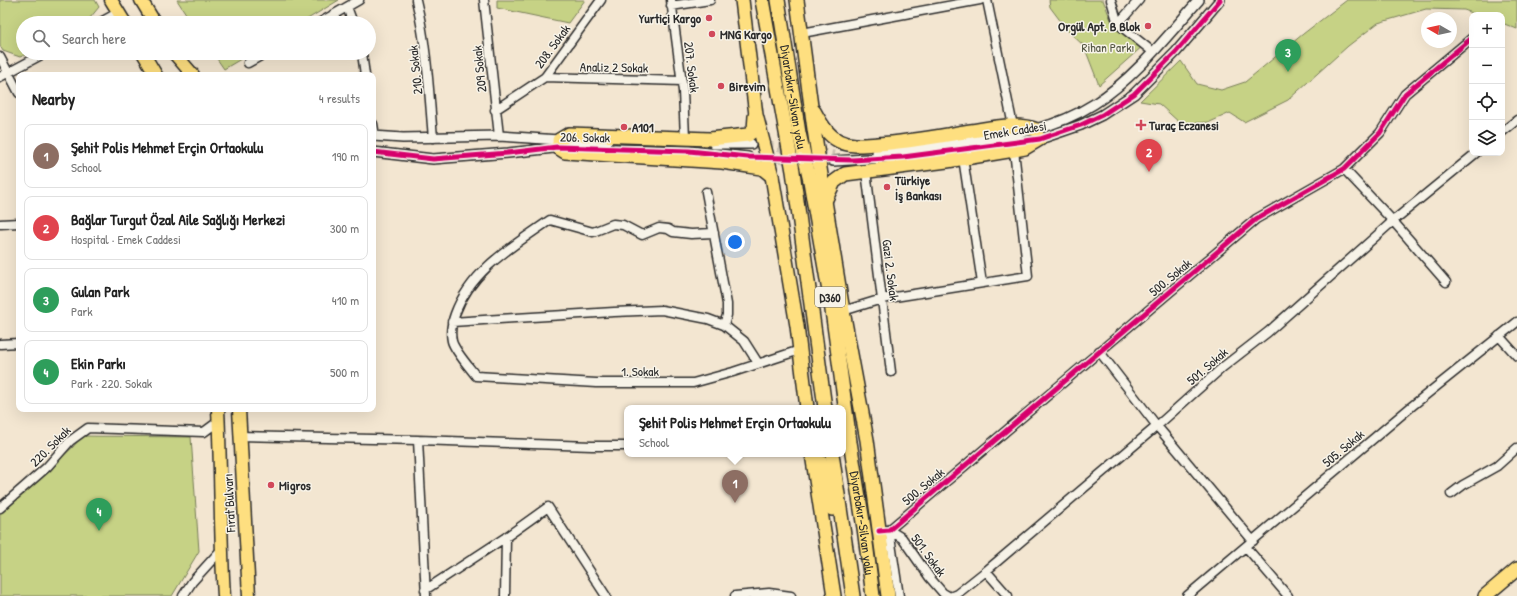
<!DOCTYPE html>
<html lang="en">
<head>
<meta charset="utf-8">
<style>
  :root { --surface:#fff; --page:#f2f2f2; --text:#222; --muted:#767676; --line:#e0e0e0; --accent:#111827 }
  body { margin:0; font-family:"Patrick Hand",sans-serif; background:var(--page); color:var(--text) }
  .controls { position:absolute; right:12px; top:12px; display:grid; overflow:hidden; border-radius:8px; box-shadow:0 4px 16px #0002 }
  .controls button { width:36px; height:36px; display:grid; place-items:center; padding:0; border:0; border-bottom:1px solid var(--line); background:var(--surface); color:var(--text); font:20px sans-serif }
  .compass { position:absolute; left:1421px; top:12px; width:36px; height:36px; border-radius:50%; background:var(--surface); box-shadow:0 4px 16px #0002; rotate:279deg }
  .you { position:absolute; left:735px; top:242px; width:14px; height:14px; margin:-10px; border:3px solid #fff; border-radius:50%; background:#1a73e8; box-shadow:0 0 0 6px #1a73e833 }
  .badge { display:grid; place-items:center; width:26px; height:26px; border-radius:50%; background:var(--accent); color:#fff; font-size:13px; font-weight:700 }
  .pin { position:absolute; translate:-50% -33px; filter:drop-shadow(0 1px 2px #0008) }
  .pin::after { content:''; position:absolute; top:21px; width:14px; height:12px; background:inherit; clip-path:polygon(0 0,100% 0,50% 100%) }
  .popup { position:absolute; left:624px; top:405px; width:222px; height:52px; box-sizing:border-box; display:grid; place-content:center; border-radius:8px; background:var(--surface); filter:drop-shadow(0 1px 3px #0005); font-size:13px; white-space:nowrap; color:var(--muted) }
  .popup b { font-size:15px; color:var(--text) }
  .popup::after { content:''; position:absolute; left:50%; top:100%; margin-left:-8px; border:8px solid transparent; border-top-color:var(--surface) }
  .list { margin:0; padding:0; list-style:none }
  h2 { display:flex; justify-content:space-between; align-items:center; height:52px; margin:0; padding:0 16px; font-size:17px }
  h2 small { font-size:13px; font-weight:400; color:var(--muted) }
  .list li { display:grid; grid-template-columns:26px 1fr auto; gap:12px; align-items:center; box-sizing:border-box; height:64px; margin:0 8px 8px; padding:0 8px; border:1px solid var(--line); border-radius:8px }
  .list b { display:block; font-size:15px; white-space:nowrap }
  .list p { margin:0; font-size:13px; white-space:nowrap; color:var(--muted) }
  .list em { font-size:13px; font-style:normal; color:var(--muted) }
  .icon { flex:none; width:22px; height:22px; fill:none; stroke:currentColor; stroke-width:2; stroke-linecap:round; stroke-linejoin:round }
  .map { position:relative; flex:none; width:1517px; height:596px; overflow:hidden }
  .search { position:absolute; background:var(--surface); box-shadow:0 4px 16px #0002; left:16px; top:16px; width:360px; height:44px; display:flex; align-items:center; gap:10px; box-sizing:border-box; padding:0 14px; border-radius:22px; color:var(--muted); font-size:15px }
  .panel { position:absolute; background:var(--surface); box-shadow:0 4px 16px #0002; left:16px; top:72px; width:360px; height:340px; border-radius:8px }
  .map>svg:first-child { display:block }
  .green { fill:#c6d285; stroke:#787e58 }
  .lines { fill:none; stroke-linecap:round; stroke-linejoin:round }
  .tertiary-tunnel { stroke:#cbc1b0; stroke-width:9; stroke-dasharray:9 4.5; stroke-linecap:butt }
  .minor-casing { stroke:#2b2b2b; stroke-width:11 }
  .tertiary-casing { stroke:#2b2b2b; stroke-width:12 }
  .primary-casing { stroke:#2b2b2b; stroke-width:15 }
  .trunk-casing { stroke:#2b2b2b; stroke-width:16 }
  .minor { stroke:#f7f3e8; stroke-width:8 }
  .tertiary { stroke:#f7f3e8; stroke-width:9 }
  .primary { stroke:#fedf80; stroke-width:12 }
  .trunk { stroke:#fedf80; stroke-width:13 }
  .cycleway-casing { stroke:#f7f3e8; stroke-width:8 }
  .cycleway { stroke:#d6006c; stroke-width:5 }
  .poi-dot { fill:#d1495b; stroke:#f7f3e8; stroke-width:1.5 }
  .labels { text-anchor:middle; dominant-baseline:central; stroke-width:3; stroke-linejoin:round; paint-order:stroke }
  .shield { fill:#f7f3e8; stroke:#686764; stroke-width:1 }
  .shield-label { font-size:12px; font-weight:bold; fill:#2b2b2b }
  .poi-label { font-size:13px; font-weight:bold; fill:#2b2b2b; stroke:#f7f3e8; text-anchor:start }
  .street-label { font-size:13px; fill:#2b2b2b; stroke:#f7f3e8 }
  .park-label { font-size:13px; fill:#525542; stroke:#f7f3e8 }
</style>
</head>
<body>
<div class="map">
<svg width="1517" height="596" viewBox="0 0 1517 596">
  <rect width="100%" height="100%" fill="#f3e6d1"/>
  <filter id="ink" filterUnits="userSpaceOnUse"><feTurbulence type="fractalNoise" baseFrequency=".025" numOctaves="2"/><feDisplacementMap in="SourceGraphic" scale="8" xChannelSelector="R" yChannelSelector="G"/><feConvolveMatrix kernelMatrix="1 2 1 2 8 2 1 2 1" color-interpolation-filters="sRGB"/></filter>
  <g filter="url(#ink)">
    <path class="green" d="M0 0H95L99 7 90 18 81 23H23V53H30L20 57 3 51 0 46Z
      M177 0H339L301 23H192Z
      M497 0H585L568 23 497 8Z
      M1049 0H1103L1111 20 1144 45 1099 85 1084 46 1068 31 1050 7Z
      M1347 0H1517V29L1502 23V15H1478L1464 10 1426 9 1378 23 1348 46 1288 100 1244 122 1230 113 1210 122 1181 124 1159 104 1140 101 1181 61 1197 84 1221 90 1245 82 1303 34Z
      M213 53H251L224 69Z
      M82 436 191 437 199 551 172 596H0V512L73 447Z"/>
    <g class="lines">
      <path class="tertiary-tunnel" d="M751 144 834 155
        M748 157 833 161"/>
      <g class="minor-casing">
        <path id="minor" d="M416 0C427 45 429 92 433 138
          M484 0 499 136
          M671 0 683 91 685 138
          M987 0 1013 126
          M1111 0 1118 24 1153 52
          M671 6 710 0
          M347 7 353 23
          M99 23 119 12
          M319 23 359 0
          M1118 24 1139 0
          M802 33 980 0
          M362 53 365 75
          M0 57 19 93
          M248 63 266 53
          M0 77 45 53
          M545 77 682 81
          M495 110 545 77 601 0
          M373 124 375 136
          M1502 132 1517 120
          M963 158 982 283
          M1344 169 1393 221 1446 282
          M866 171 891 372
          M706 192 727 304V315L724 325
          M0 224 19 223
          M714 233 691 234 673 232 668 229 659 228 642 235 623 225 613 224 593 232 550 220C513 246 471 270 455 314 452 322 450 332 452 341 454 350 470 368 476 376L596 383H693L733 372 800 350
          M843 311 882 299 1028 276 1014 150
          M452 322 614 312 662 310 708 319 724 325 744 341 758 363
          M1499 336 1517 356
          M0 344 19 343
          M1099 351 1157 426 1253 541
          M239 436 418 440 592 446H627
          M418 440 426 596
          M1451 494 1463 485 1497 466 1517 448
          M0 508 47 467 70 441 88 428 204 432 219 421
          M889 530 902 538 930 578 943 593 948 596
          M889 530 899 596
          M879 531 889 530 1256 219 1344 169 1380 133 1405 94 1472 38
          M1246 547 1288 596
          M986 571 1008 596
          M425 590 506 537 548 507 606 596
          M183 596 192 582 221 550
          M505 596 506 537
          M735 596 769 593 791 596
          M952 596 957 594 986 571 1157 426 1223 367 1268 332 1393 221 1476 153
          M1187 596 1412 406 1517 322"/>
      </g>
      <g class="tertiary-casing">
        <path id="tertiary" d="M373 136 403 138 499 136 559 140 607 142
          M714 144H751
          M615 149 689 151 748 157
          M373 152 433 159 508 153 563 147
          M877 153C904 151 931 146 958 142 1008 135 1050 132 1094 104 1134 79 1168 35 1199 0
          M833 161 903 157 1040 139 1081 125 1102 115 1134 94 1176 52 1220 0"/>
      </g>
      <g class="primary-casing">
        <path id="primary" d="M111 0 125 23
          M141 0 155 23
          M143 53 156 75
          M174 53 193 75
          M218 409C221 471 220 534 224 596
          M239 409 249 596"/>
      </g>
      <g class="trunk-casing">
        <g id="trunk">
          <path d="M742 0 756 115 772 176 797 326 807 408"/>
          <path d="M762 0 793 171 825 408"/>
          <path id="s1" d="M778 0 799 133 810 181 831 303 850 442 864 528 873 596"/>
          <path d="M797 0 814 129 825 201 843 311 867 440 888 596"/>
          <path d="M814 111C820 122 827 135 839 141 851 147 864 145 878 144 909 142 940 136 971 131 992 128 1017 122 1037 130"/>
          <path d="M559 140 569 134 710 139 748 135 754 130 755 116"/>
          <path d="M557 147 565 152 722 162 762 168 772 176"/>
          <path d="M825 201 834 182 845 174 947 161 1014 150 1025 148 1040 139"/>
          <path d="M812 454 834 596"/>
          <path d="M832 454 853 596"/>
          <path d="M821 462 832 509"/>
          <path d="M1485 596 1517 569"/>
        </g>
      </g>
      <use href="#minor" class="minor"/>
      <use href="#tertiary" class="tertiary"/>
      <use href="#primary" class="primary"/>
      <use href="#trunk" class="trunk"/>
      <g class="cycleway-casing">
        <path id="cycleway" d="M373 152 433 159 508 153 557 147 689 151 748 157 852 160 903 157 1040 139 1081 125 1102 115 1134 94 1176 52 1220 0
          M879 531 889 530 1256 219 1344 169 1380 133 1405 94 1472 38"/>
      </g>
      <use href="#cycleway" class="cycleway"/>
    </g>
  </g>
  <g class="poi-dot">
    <circle cx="709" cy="18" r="4"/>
    <circle cx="1148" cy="26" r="4"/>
    <circle cx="712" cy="34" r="4"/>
    <circle cx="721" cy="86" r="4"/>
    <path d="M1139 119h4v4h4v4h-4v4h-4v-4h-4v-4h4z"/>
    <circle cx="624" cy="127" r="4"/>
    <circle cx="887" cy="187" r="4"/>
    <circle cx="271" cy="485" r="4"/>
  </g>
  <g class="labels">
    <rect class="shield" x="815" y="287" width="30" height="20" rx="3"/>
    <g class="shield-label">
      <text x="830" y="297">D360</text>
    </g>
    <g class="poi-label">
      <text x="701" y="18" text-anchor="end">Yurtiçi Kargo</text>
      <text x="1140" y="26" text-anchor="end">Orgül Apt. B Blok</text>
      <text x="720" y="34">MNG Kargo</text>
      <text x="729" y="86">Birevim</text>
      <text x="1149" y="125">Turaç Eczanesi</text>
      <text x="632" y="127">A101</text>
      <text x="895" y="180">Türkiye<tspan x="895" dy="15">İş Bankası</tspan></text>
      <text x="279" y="485">Migros</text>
    </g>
    <g class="street-label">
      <text transform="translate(552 46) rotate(-54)">208. Sokak</text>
      <text transform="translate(614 67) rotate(1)">Analiz 2 Sokak</text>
      <text transform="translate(692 67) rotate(83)">207. Sokak</text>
      <text transform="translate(479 69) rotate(-96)">209 Sokak</text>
      <text transform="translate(415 70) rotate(-96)">210. Sokak</text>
      <text stroke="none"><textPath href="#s1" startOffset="98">Diyarbakır-Silvan yolu</textPath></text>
      <text transform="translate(1015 130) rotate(-9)">Emek Caddesi</text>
      <text transform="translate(585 137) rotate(1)">206. Sokak</text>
      <text transform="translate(891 270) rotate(83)">Gazi 2. Sokak</text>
      <text transform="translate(1170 277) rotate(-40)">500. Sokak</text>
      <text transform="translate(1207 366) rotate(-41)">501. Sokak</text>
      <text x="640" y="371">1. Sokak</text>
      <text transform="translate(50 446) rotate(-45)">220. Sokak</text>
      <text transform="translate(1343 448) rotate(-40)">505. Sokak</text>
      <text transform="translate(923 486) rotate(-40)">500. Sokak</text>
      <text transform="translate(229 503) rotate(-93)">Fırat Bulvarı</text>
      <text stroke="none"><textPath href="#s1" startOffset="530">Diyarbakır-Silvan yolu</textPath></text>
      <text transform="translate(929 555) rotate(54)">501. Sokak</text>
    </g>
    <g class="park-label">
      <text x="1108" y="47">Rihan Parkı</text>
    </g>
  </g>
</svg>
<div class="controls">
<button>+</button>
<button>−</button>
<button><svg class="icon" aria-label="locate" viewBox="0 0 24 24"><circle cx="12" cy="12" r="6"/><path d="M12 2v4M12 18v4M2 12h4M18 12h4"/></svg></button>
<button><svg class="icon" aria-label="layers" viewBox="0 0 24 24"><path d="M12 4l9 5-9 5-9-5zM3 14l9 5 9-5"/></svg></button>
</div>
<svg class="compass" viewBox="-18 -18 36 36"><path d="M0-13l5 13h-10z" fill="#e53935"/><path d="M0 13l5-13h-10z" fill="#767676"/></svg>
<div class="you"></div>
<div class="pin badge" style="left:735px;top:503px;background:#8d6e63">1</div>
<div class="popup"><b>Şehit Polis Mehmet Erçin Ortaokulu</b>School</div>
<div class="pin badge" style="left:1149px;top:172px;background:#e0444e">2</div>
<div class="pin badge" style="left:1288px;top:72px;background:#2e9e5b">3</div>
<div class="pin badge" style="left:99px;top:531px;background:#2e9e5b">4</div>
<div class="search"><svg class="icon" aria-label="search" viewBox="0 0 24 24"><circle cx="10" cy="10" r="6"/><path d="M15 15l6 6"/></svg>Search here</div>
<section class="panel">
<h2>Nearby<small>4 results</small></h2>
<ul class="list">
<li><span class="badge" style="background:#8d6e63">1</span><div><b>Şehit Polis Mehmet Erçin Ortaokulu</b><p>School</p></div><em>190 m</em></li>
<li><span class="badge" style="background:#e0444e">2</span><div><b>Bağlar Turgut Özal Aile Sağlığı Merkezi</b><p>Hospital · Emek Caddesi</p></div><em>300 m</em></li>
<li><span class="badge" style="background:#2e9e5b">3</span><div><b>Gulan Park</b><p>Park</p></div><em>410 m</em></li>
<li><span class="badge" style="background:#2e9e5b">4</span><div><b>Ekin Parkı</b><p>Park · 220. Sokak</p></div><em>500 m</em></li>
</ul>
</section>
</div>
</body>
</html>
